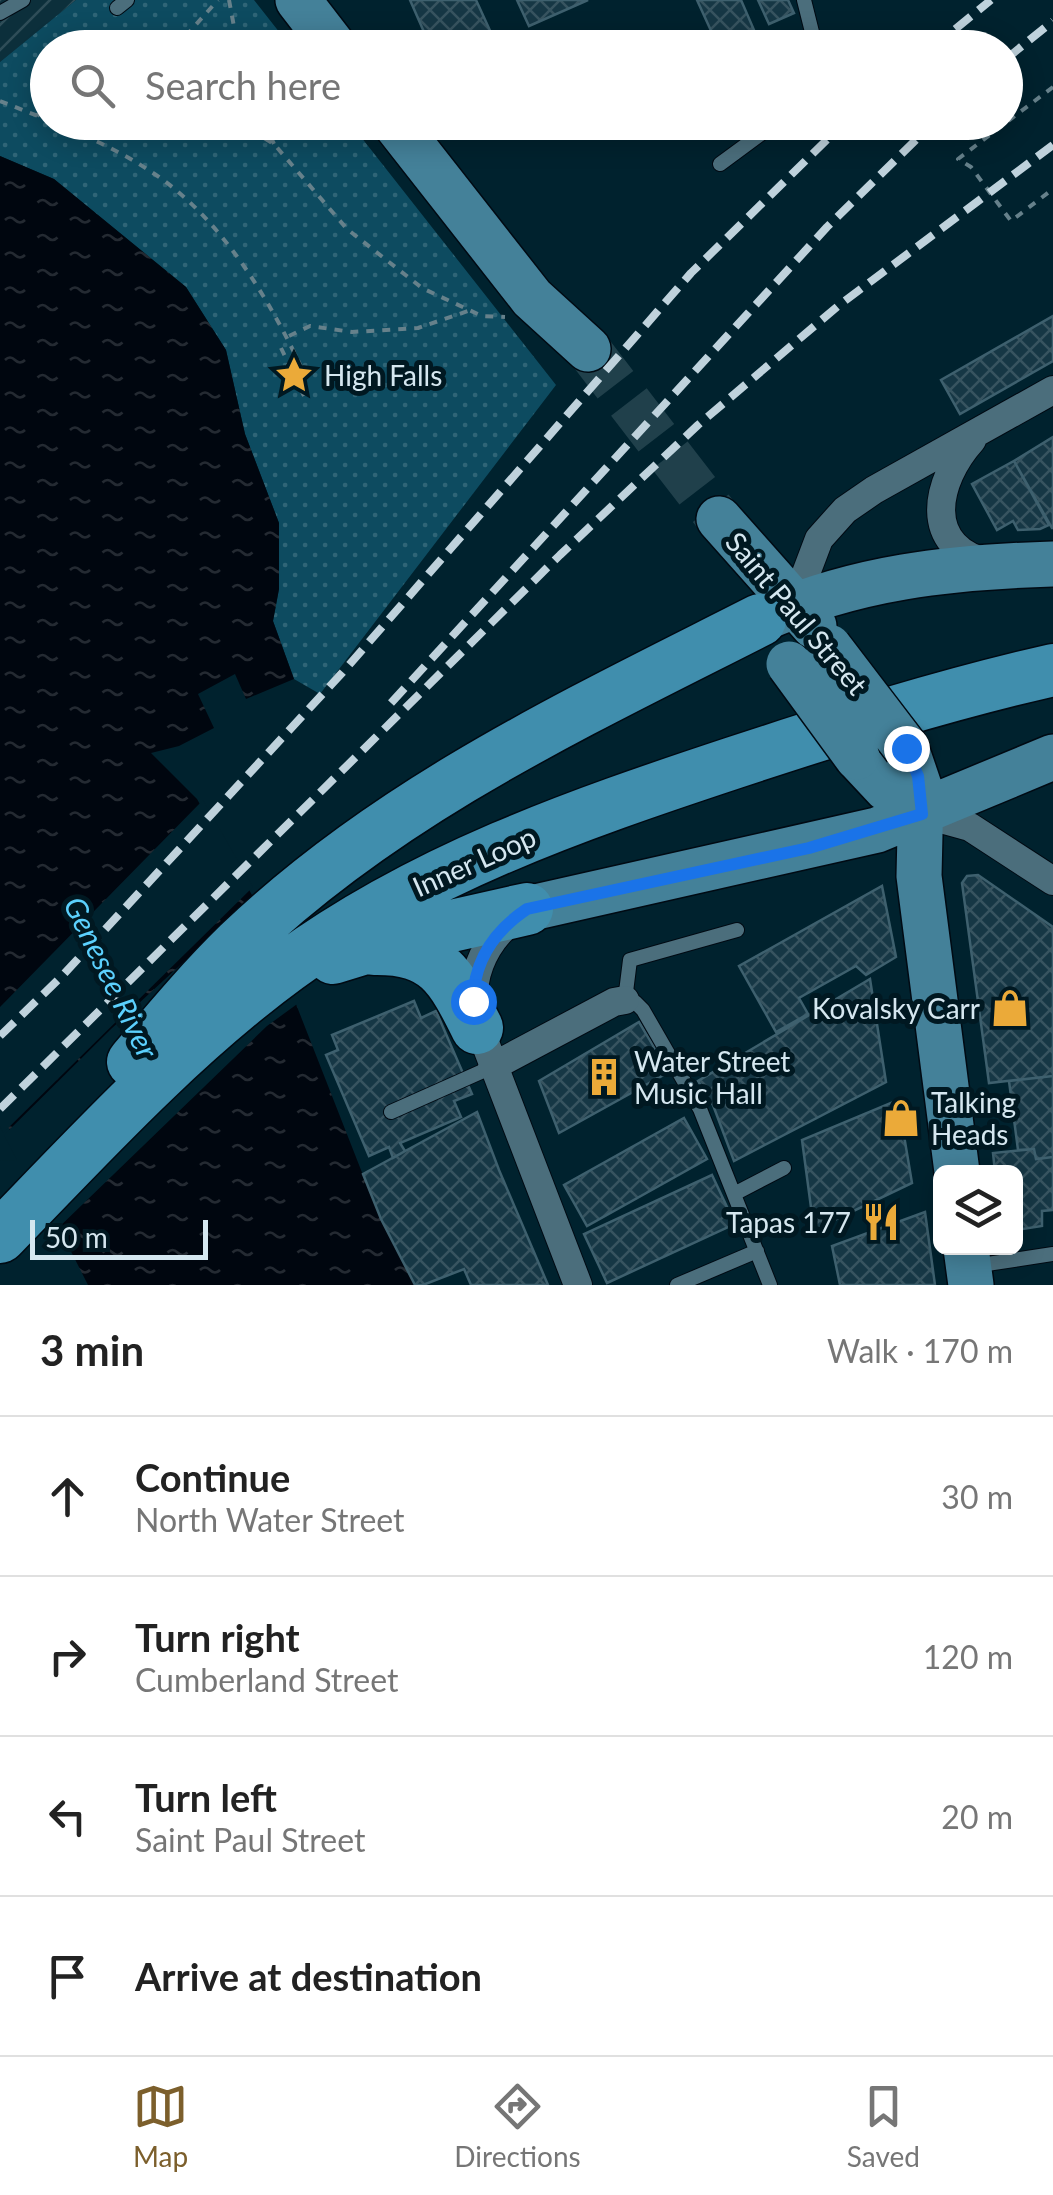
<!DOCTYPE html>
<html lang="en">
<head>
<meta charset="utf-8">
<style>
  :root { --surface:#fff; --page:#f6f6f6; --text:#222; --muted:#767676; --line:#e0e0e0; --accent:#7c5f2c }
  body { margin:0; font-family:Lato,sans-serif; background:var(--page); color:var(--text) }
  .controls { position:absolute; right:30px; bottom:30px; display:grid; overflow:hidden; border-radius:15px; box-shadow:0 5px 25px #0003 }
  .controls button { width:90px; height:90px; display:grid; place-items:center; padding:0; border:0; border-bottom:2px solid var(--line); background:var(--surface); color:var(--text); font:50px sans-serif }
  .scale { position:absolute; left:30px; bottom:25px; width:178px; box-sizing:border-box; padding-left:10px; border:5px solid #d5e7f0; border-top:0; font-size:28px; line-height:35px; white-space:nowrap; color:#d5e7f0; -webkit-text-stroke:8px #001821; paint-order:stroke }
  .stop { position:absolute; width:30px; height:30px; margin:-22px; border:8px solid #1a73e8; border-radius:50%; background:#fff }
  .stop.end { background:#1a73e8; border-color:#fff; box-shadow:0 2px 10px #0008 }
  .list { margin:0; padding:0; list-style:none }
  h2 { display:flex; justify-content:space-between; align-items:center; height:130px; margin:0; padding:0 40px; font-size:42px }
  h2 small { font-size:32px; font-weight:400; color:var(--muted) }
  .list li { display:grid; grid-template-columns:65px 1fr auto; gap:30px; align-items:center; box-sizing:border-box; height:160px; padding:0 40px; border-top:2px solid var(--line) }
  .list b { display:block; font-size:38px; white-space:nowrap }
  .list p { margin:0; font-size:32px; white-space:nowrap; color:var(--muted) }
  .list em { font-size:32px; font-style:normal; color:var(--muted) }
  .icon { flex:none; width:55px; height:55px; fill:none; stroke:currentColor; stroke-width:2; stroke-linecap:round; stroke-linejoin:round }
  .map { position:relative; flex:none; width:1053px; height:1285px; overflow:hidden }
  .search { position:absolute; background:var(--surface); box-shadow:0 5px 25px #0003; left:30px; right:30px; top:30px; height:110px; display:flex; align-items:center; gap:25px; box-sizing:border-box; padding:0 35px; border-radius:55px; color:var(--muted); font-size:38px }
  .sheet { height:770px; background:var(--surface) }
  nav { display:flex; justify-content:space-around; align-items:center; box-sizing:border-box; height:140px; border-top:2px solid var(--line); background:var(--surface); font-size:28px; color:var(--muted) }
  nav a { display:grid; justify-items:center; gap:5px }
  nav .on { color:var(--accent) }
  .map>svg:first-child { display:block }
  .industrial { fill:url(#industrial-furrows) }
  .park { fill:url(#park-dots) }
  .water { fill:url(#water-ripples) }
  .pier { fill:#00222e }
  .building { fill:url(#building-cross-hatch); stroke:#3e606e; stroke-width:2.5 }
  .lines { fill:none; stroke-linecap:round; stroke-linejoin:round }
  .primary-tunnel { stroke:#20404b; stroke-width:45; stroke-dasharray:45 22; stroke-linecap:butt }
  .lane-casing { stroke:#000a13; stroke-width:16 }
  .street-casing { stroke:#000a13; stroke-width:30 }
  .primary-casing { stroke:#000a13; stroke-width:48 }
  .highway-casing { stroke:#000a13; stroke-width:55 }
  .path { stroke:#66818b; stroke-width:4; stroke-dasharray:8 8; stroke-linecap:butt }
  .lane { stroke:#4b6e7c; stroke-width:14 }
  .street { stroke:#4b6e7c; stroke-width:28 }
  .primary { stroke:#448199; stroke-width:45 }
  .highway { stroke:#408ead; stroke-width:52 }
  .rail { stroke:#bfd2dc; stroke-width:8; stroke-dasharray:20 10; stroke-linecap:butt }
  .primary-bridge-casing { stroke:#000a13; stroke-width:48; stroke-linecap:butt }
  .primary-bridge { stroke:#448199; stroke-width:45 }
  .route { stroke:#1a73e8; stroke-width:12 }
  .labels { text-anchor:middle; dominant-baseline:central; stroke-width:10; stroke-linejoin:round; paint-order:stroke }
  .poi-label { font-size:28px; fill:#d5e7f0; stroke:#001821; text-anchor:start }
  .street-label { font-size:28px; fill:#d5e7f0; stroke:#001821 }
  .water-label { font-size:30px; font-style:italic; fill:#5bd0fd; stroke:#001821 }
</style>
</head>
<body>
<div class="map">
<svg width="1053" height="1285" viewBox="0 0 1053 1285">
  <defs>
    <pattern id="industrial-furrows" width="10" height="10" patternUnits="userSpaceOnUse" patternTransform="scale(2.5)"><rect width="10" height="10" fill="#0c2f3b"/><path d="M-1 1l2-2M0 10L10 0M9 11l2-2" fill="none" stroke="#2e4d58"/></pattern>
    <pattern id="park-dots" width="8" height="8" patternUnits="userSpaceOnUse" patternTransform="scale(2.5)"><rect width="8" height="8" fill="#0d4b60"/><path d="M2 2h.1M6 6h.1" fill="none" stroke="#2f6577" stroke-width="1.8" stroke-linecap="round"/></pattern>
    <pattern id="water-ripples" width="26" height="14" patternUnits="userSpaceOnUse" patternTransform="scale(2.5)"><rect width="26" height="14" fill="#00060f"/><path d="M2 4q2-2 4 0t4 0M15 11q2-2 4 0t4 0" fill="none" stroke="#242a32"/></pattern>
    <pattern id="building-cross-hatch" width="8" height="8" patternUnits="userSpaceOnUse" patternTransform="scale(2.5)"><rect width="8" height="8" fill="#163745"/><path d="M0 0l8 8M0 8l8-8" fill="none" stroke="#375460"/></pattern>
  </defs>
  <rect width="100%" height="100%" fill="#00222e"/>
  <path class="industrial" d="M0 0H76L0 62Z"/>
  <path class="park" d="M76 0H254L291 47 48 48V122L350 123 556 385 320 694 294 679 273 621 279 589V523L245 434 226 350 186 287 54 179 0 156V62Z"/>
  <path class="water" d="M0 156 54 179 186 287 226 350 245 434 279 523V589L273 621 294 679 246 699 235 674 198 694 214 728 179 746 151 753 197 799 256 902 372 1198 415 1285H88L0 1111Z"/>
  <path class="pier" d="M203 800 253 887 3 1133 0 1126V1007Z
    M257 894 300 1002 267 1026 54 1232H0V1161L17 1160 4 1135 111 1029Z"/>
  <path class="building" d="M410 0H476L498 48H431Z
    M517 0H588L529 26Z
    M697 0H741L754 30 718 46Z
    M758 0H788L794 13 769 24Z
    M1053 316V361L960 414 941 380Z
    M1053 437V528H1052L1014 461Z
    M1014 461 1049 525 1040 529 1018 530 1013 521 997 530 972 484Z
    M978 875 1053 927V1076L989 1083 962 883 967 876Z
    M882 886 896 957 866 975 856 966 799 998 808 1014 776 1032 739 966Z
    M870 979 886 1082 734 1161 713 1105 698 1081Z
    M414 1001 421 1018 436 1011 472 1094 454 1101 461 1117 400 1143 405 1151 393 1158 389 1147 369 1156 326 1055 338 1050 332 1035Z
    M639 1022 669 1072 559 1133 539 1081Z
    M1053 1076V1157L1036 1159 1034 1149 1018 1150 1009 1081Z
    M898 1100 912 1183 814 1230 802 1140Z
    M477 1112 499 1170 548 1285H471L464 1269 423 1285H415L381 1219 363 1174Z
    M684 1118 707 1159 587 1226 564 1185Z
    M1034 1149 1036 1159 1053 1157V1210L1042 1211V1226L1016 1230V1172H995L993 1153Z
    M712 1175 735 1224 607 1283 584 1234Z
    M925 1212 935 1285H840L832 1246Z"/>
  <g class="lines">
    <path class="primary-tunnel" d="M588 349 719 519"/>
    <g class="lane-casing">
      <path id="lane" d="M804 0 816 48
        M117 8 127 0
        M0 13 23 0
        M720 164 777 122
        M737 930 630 960 625 1000 635 1002 643 1010 700 1109 770 1285
        M391 1112 492 1067
        M734 1194 784 1168
        M974 1266 1053 1254
        M677 1285 757 1251"/>
    </g>
    <g class="street-casing">
      <path id="street" d="M972 440C935 481 921 547 989 563
        M794 605 819 539 845 510 874 490 1053 390
        M923 814 970 827 1053 881
        M513 919C483 944 470 975 474 1014L578 1285
        M492 1067 614 1002 625 1000"/>
    </g>
    <g class="primary-casing">
      <path id="primary" d="M298 0 335 48
        M394 122 532 298 588 349
        M719 519 814 626
        M760 620C855 577 950 567 1053 564
        M906 748 921 792 919 876 957 1172
        M857 757 886 788 921 814
        M527 909 877 830 1053 757
        M966 1248 971 1285"/>
    </g>
    <g class="highway-casing">
      <path id="highway" d="M374 949C437 948 451 976 477 1028
        M333 958 398 938 527 909
        M133 1062C167 1022 201 981 239 944 389 800 577 713 760 620
        M0 1237C89 1145 183 1043 287 967 421 869 576 815 733 763 839 728 944 695 1053 670"/>
    </g>
    <path class="path" d="M229 0 238 48
      M175 48 218 0
      M1053 87 958 159 971 167 1011 221 1053 189
      M0 101 48 120
      M37 116 48 105
      M53 122C86 136 120 151 150 171 219 215 269 298 303 371L294 375
      M237 122 274 144 347 229 422 288 482 316 505 317
      M264 122 274 144
      M289 336 310 326 352 332 418 328 468 311
      M281 348 304 396"/>
    <use href="#lane" class="lane"/>
    <use href="#street" class="street"/>
    <use href="#primary" class="primary"/>
    <use href="#highway" class="highway"/>
    <path class="rail" d="M932 48 991 0
      M1006 59 1053 21
      M391 703 827 227 934 122
      M0 1036 63 975 342 673 691 273 845 122
      M0 1109 560 555 698 425 838 306 1053 145"/>
    <g class="primary-bridge-casing">
      <path id="primary-bridge" d="M829 647 906 748
        M789 664 857 757"/>
    </g>
    <use href="#primary-bridge" class="primary-bridge"/>
  </g>
  <g class="lines">
    <path class="route" d="M473 1001C474 960 494 931 527 909L809 848 922 814 918 776 906 748"/>
  </g>
  <defs>
    <g id="sight-bare" transform="scale(3)"><path d="M0-6L1.8-2.2L6-1.7L2.9 1.2L3.7 5.4L0 3.3L-3.7 5.4L-2.9 1.2L-6-1.7L-1.8-2.2Z" fill="#ebaa39" stroke="#001821" stroke-width="2.5" paint-order="stroke"/></g>
    <g id="shop-bare" transform="scale(3)"><path d="M-5-2.5h2.3a2.7 3.5 0 0 1 5.4 0H5L5.5 6h-11ZM-1.5-2.5h3a1.5 2.3 0 0 0-3 0Z" fill="#ebaa39" stroke="#001821" stroke-width="2.5" paint-order="stroke"/></g>
    <g id="building-bare" transform="scale(3)"><path d="M-4-6H4V6H1V3H-1V6H-4ZM-2.5-4.3h1.7v1.8h-1.7ZM.8-4.3h1.7v1.8H.8ZM-2.5-1h1.7V.8h-1.7ZM.8-1h1.7V.8H.8Z" fill="#ebaa39" stroke="#001821" stroke-width="2.5" paint-order="stroke"/></g>
    <g id="restaurant-bare" transform="scale(3)"><path d="M-5-6h1v4h1v-4h1v4h1v-4h1v5L-1.5 .5V6h-2V.5L-5-1ZM5-6V6H3V1.5H1.5Q1.5-4 5-6Z" fill="#ebaa39" stroke="#001821" stroke-width="2.5" paint-order="stroke"/></g>
  </defs>
  <g fill-rule="evenodd">
    <use href="#sight-bare" x="294" y="375"/>
    <use href="#shop-bare" x="1010" y="1008"/>
    <use href="#building-bare" x="604" y="1077"/>
    <use href="#shop-bare" x="901" y="1118"/>
    <use href="#restaurant-bare" x="881" y="1222"/>
  </g>
  <g class="labels">
    <g class="poi-label">
      <text x="324" y="375">High Falls</text>
      <text x="980" y="1008" text-anchor="end">Kovalsky Carr</text>
      <text x="634" y="1061">Water Street<tspan x="634" dy="32">Music Hall</tspan></text>
      <text x="931" y="1102">Talking<tspan x="931" dy="32">Heads</tspan></text>
      <text x="851" y="1222" text-anchor="end">Tapas 177</text>
    </g>
    <g class="street-label">
      <text transform="translate(797 613) rotate(50)">Saint Paul Street</text>
      <text transform="translate(474 861) rotate(-24)">Inner Loop</text>
    </g>
    <g class="water-label">
      <text transform="translate(112 977) rotate(64)">Genesee River</text>
    </g>
  </g>
</svg>
<div class="controls">
<button><svg class="icon" aria-label="layers" viewBox="0 0 24 24"><path d="M12 4l9 5-9 5-9-5zM3 14l9 5 9-5"/></svg></button>
</div>
<div class="scale">50 m</div>
<div class="stop" style="left:473px;top:1001px"></div>
<div class="stop end" style="left:906px;top:748px"></div>
<div class="search"><svg class="icon" aria-label="search" viewBox="0 0 24 24"><circle cx="10" cy="10" r="6"/><path d="M15 15l6 6"/></svg>Search here</div>
</div>
<section class="sheet">
<h2>3 min<small>Walk · 170 m</small></h2>
<ul class="list">
<li><svg class="icon" aria-label="ahead" viewBox="0 0 24 24"><path d="M12 20V5M6 11l6-6 6 6"/></svg><div><b>Continue</b><p>North Water Street</p></div><em>30 m</em></li>
<li><svg class="icon" aria-label="right" viewBox="0 0 24 24"><path d="M7 20v-9h11M14 6l5 5-5 5"/></svg><div><b>Turn right</b><p>Cumberland Street</p></div><em>120 m</em></li>
<li><svg class="icon" aria-label="left" viewBox="0 0 24 24"><path d="M17 20v-9H6M10 6l-5 5 5 5"/></svg><div><b>Turn left</b><p>Saint Paul Street</p></div><em>20 m</em></li>
<li><svg class="icon" aria-label="arrive" viewBox="0 0 24 24"><path d="M6 21V4h12l-3 4 3 4H6"/></svg><div><b>Arrive at destination</b></div></li>
</ul>
</section>
<nav>
<a class="on"><svg class="icon" aria-label="map" viewBox="0 0 24 24"><path d="M3 6l6-2 6 2 6-2v14l-6 2-6-2-6 2zM9 4v14M15 6v14"/></svg>Map</a>
<a><svg class="icon" aria-label="directions" viewBox="0 0 24 24"><path d="M12 3l9 9-9 9-9-9zM9 14v-3h6M13 9l2 2-2 2"/></svg>Directions</a>
<a><svg class="icon" aria-label="saved" viewBox="0 0 24 24"><path d="M7 4h10v16l-5-4-5 4z"/></svg>Saved</a>
</nav>
</body>
</html>
